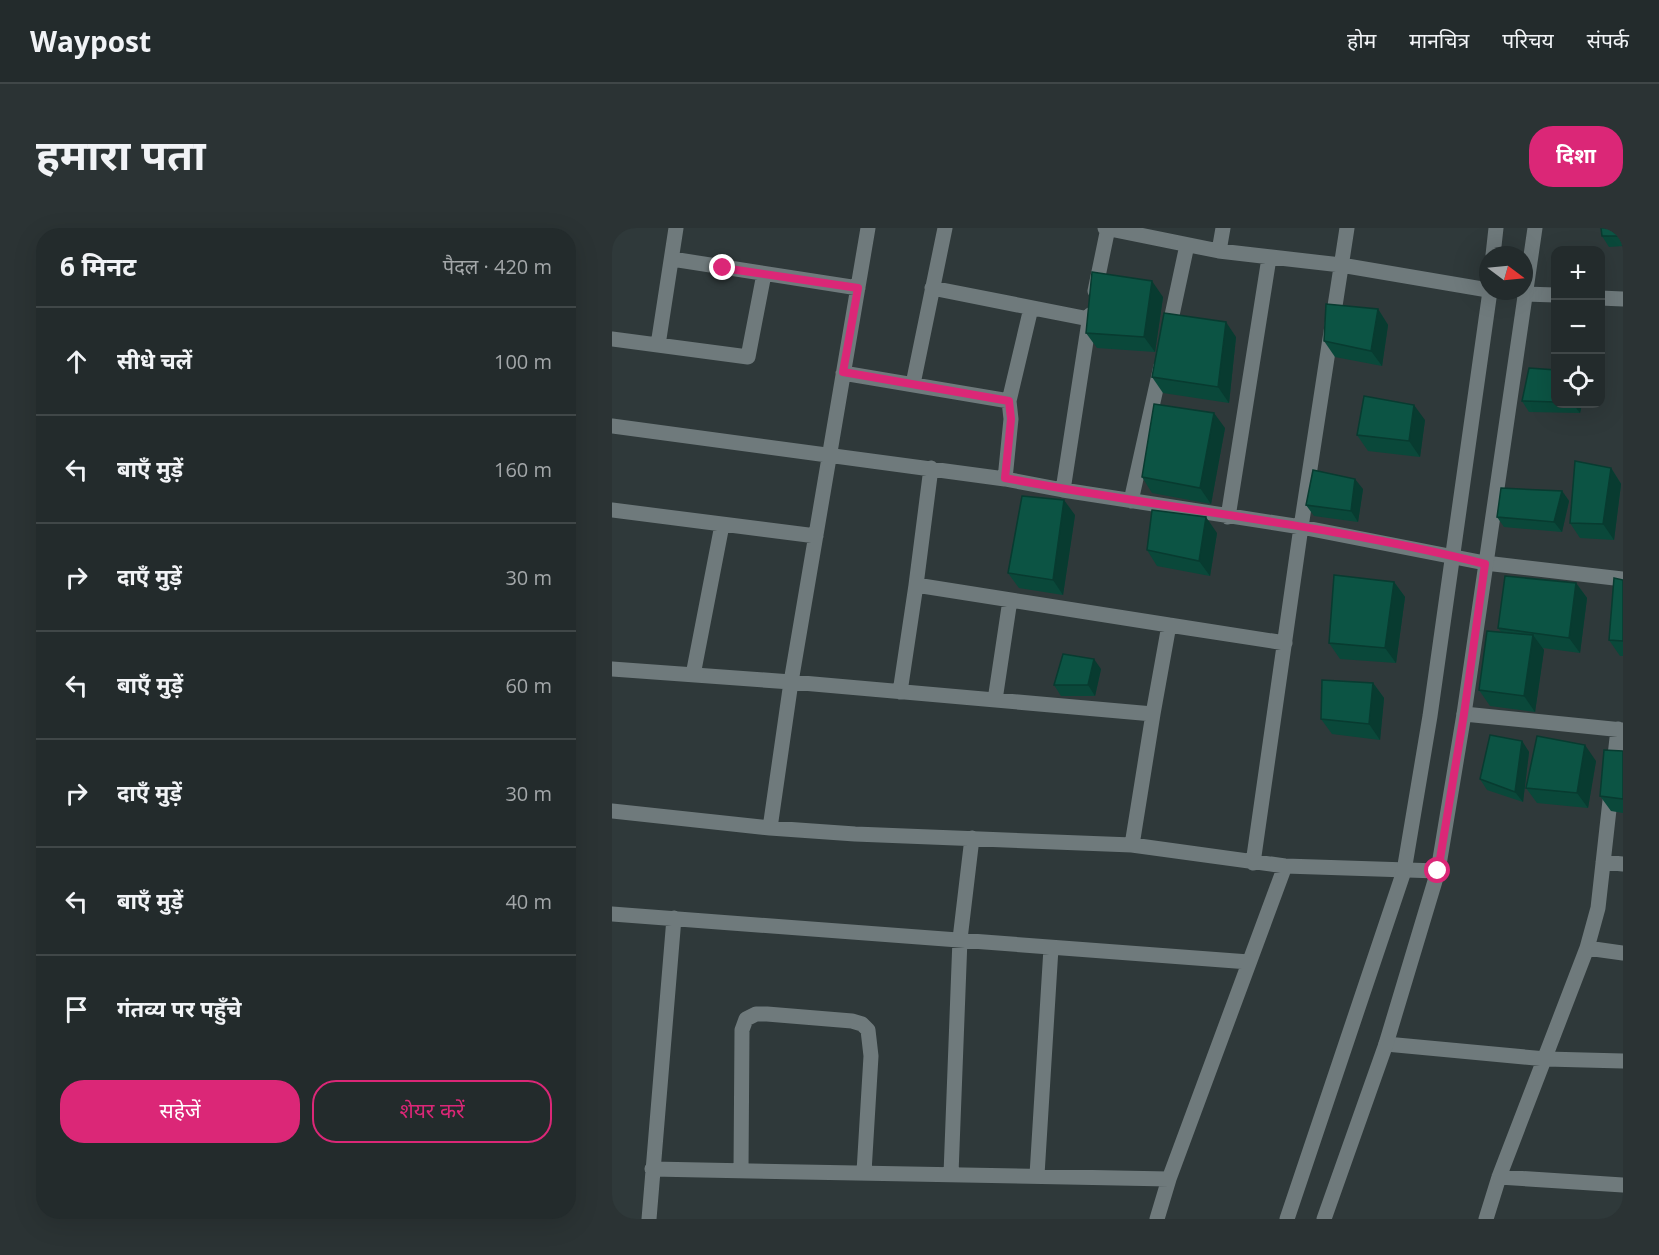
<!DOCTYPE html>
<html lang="hi">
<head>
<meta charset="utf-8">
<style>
  :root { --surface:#232b2c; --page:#2b3334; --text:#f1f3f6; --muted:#a3a7a9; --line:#404748; --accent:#db2777 }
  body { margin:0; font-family:"Open Sans","Noto Sans Devanagari",sans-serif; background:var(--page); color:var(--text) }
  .controls { position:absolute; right:18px; top:18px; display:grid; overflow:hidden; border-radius:12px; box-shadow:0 6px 24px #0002 }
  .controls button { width:54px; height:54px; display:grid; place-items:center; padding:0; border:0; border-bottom:2px solid var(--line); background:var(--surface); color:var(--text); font:30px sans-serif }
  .compass { position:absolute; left:867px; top:18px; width:54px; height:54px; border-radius:50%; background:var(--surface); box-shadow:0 6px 24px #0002; rotate:106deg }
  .stop { position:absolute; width:18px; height:18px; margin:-14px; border:4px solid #db2777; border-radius:50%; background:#fff }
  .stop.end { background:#db2777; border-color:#fff; box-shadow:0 2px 6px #0008 }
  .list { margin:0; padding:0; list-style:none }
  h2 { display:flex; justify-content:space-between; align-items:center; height:78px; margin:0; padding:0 24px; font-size:26px }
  h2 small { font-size:20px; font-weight:400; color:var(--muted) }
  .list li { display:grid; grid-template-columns:39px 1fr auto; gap:18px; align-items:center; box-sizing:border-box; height:108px; padding:0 24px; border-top:2px solid var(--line) }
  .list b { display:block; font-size:22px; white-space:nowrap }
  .list em { font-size:20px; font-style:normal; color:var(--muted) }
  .actions { display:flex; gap:12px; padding:18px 24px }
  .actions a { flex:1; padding:14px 0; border:2px solid var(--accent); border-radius:24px; text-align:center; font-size:21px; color:var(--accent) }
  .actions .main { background:var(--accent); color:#fff }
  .icon { flex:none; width:33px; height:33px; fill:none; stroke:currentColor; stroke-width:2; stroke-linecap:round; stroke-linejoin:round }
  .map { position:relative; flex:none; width:1011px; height:991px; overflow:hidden; border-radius:24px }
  header { display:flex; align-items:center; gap:36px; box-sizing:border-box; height:84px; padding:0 30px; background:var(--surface); border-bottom:2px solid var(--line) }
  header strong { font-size:28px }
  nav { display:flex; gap:33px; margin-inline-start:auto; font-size:21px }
  .intro { display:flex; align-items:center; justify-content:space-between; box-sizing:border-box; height:144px; padding:0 36px }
  h1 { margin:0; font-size:42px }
  .button { padding:15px 27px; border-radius:24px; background:var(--accent); color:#fff; font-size:21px; font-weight:700 }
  main { display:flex; gap:36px; padding:0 36px }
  aside { flex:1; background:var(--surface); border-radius:24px; box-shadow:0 6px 24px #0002 }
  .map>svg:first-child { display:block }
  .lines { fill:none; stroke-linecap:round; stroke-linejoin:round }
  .minor { stroke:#6f7a7c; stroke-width:15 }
  .tertiary { stroke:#6f7a7c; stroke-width:15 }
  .wall { fill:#0a483a }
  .shaded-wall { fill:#083b30 }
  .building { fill:#0c5444; stroke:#083b30; stroke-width:1.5 }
  .route { stroke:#db2777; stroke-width:8 }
</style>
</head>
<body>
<header>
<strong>Waypost</strong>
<nav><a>होम</a><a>मानचित्र</a><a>परिचय</a><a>संपर्क</a></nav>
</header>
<div class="intro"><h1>हमारा पता</h1><a class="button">दिशा</a></div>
<main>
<aside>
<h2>6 मिनट<small>पैदल · 420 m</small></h2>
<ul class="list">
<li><svg class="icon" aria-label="ahead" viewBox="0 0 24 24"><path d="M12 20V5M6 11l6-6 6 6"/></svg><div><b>सीधे चलें</b></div><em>100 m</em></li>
<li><svg class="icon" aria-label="left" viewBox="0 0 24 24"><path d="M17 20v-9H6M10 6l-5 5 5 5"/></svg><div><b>बाएँ मुड़ें</b></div><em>160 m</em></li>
<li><svg class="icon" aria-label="right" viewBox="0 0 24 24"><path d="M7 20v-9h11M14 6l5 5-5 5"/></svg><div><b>दाएँ मुड़ें</b></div><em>30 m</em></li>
<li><svg class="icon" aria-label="left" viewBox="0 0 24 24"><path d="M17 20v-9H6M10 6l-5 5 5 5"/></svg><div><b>बाएँ मुड़ें</b></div><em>60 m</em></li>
<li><svg class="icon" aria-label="right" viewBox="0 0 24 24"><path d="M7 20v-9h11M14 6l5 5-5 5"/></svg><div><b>दाएँ मुड़ें</b></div><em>30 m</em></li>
<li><svg class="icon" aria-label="left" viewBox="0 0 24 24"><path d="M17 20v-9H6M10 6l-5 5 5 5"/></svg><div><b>बाएँ मुड़ें</b></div><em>40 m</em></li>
<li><svg class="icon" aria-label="arrive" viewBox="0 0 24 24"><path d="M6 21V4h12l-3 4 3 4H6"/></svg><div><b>गंतव्य पर पहुँचे</b></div></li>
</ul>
<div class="actions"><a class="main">सहेजें</a><a>शेयर करें</a></div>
</aside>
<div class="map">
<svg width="1011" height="991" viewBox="0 0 1011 991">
  <rect width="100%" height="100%" fill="#2f393a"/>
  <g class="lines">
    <path class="minor" d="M493 0 607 23 729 37 876 62
      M607 23 611 0
      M60 31 246 60
      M320 60 477 91
      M483 63 496 0
      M912 66 944 67
      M988 70 1011 71
      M556 106 575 17
      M0 111 136 129 152 46
      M46 117 64 0
      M231 145 397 173
      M301 156 333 0
      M0 198 393 251 451 262 689 299 873 335 1011 351
      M319 240 304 357 557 397
      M393 251 399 191 397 173 419 80
      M451 262 478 87
      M519 273 549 138
      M0 282 204 308
      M616 289 657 30
      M0 441 179 454 541 486 520 617
      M81 447 110 297
      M288 464 304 357
      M383 472 398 372
      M541 486 557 397 673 415
      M852 486 1011 502
      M0 583 158 600 243 606 520 617 673 638 826 643
      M158 600 179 454 256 0
      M991 634 1011 636
      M641 635 689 299 735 0
      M0 686 637 734
      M975 720 1011 725
      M774 816 934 831 1011 833
      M40 941 557 951
      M129 942 130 802 134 791 144 786H155L240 793 250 796 256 802 259 828 252 944
      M339 946 348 711 360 610
      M425 947 439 720
      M887 949 1011 957
      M37 991 62 690
      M545 991 557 951 673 638
      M874 991 887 949 975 720 986 680 1006 501"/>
    <path class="tertiary" d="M881 27 884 0
      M675 991 792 643 818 488 878 63
      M712 991 774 816 826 643 852 486 923 0"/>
  </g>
  <path class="wall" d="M1011 0V18L997 19 990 8Z
    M551 69 543 124 485 120 474 105Z
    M766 81 776 97 770 138 723 129 712 113Z
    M624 109 617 175 551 165 540 149Z
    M944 142V176H970L968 185 917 184 910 173Z
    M813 192 808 229 756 223 745 207Z
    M613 200 599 276 540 265 530 249Z
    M999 240 1009 256 1002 312 968 310 958 295Z
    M751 261 746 294 702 288 694 277Z
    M950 263 957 273 950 304 892 299 885 289Z
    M463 287 451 367 407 360 396 345Z
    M605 305 598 348 545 338 535 322Z
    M1011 352V428H1008L997 412Z
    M782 354 793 369 784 435 728 431 717 415Z
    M964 355 975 370 968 425 931 420 932 422 923 484 878 478 867 462 889 404 886 400Z
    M489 441 483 468H449L442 457Z
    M761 455 772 470 768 512 720 506 709 491Z
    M910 513 917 524 911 574 875 562 868 551Z
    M1011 523V585L999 583 988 568Z
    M984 533 976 580 925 575 914 560Z"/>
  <path class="shaded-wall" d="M540 53 551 69 543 124 532 109Z
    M766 81 776 97 770 138 759 123Z
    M614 94 624 109 617 175 606 159Z
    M961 176H970L968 185Z
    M802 177 813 192 808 229 797 213Z
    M602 185 613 200 599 276 588 260Z
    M999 240 1009 256 1002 312 991 296Z
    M743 251 751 261 746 294 739 283Z
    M950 263 957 273 950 304 942 294Z
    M452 272 463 287 451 367 441 352Z
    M594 289 605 305 598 348 587 333Z
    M782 354 793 369 784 435 773 420Z
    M964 355 975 370 968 425 957 410Z
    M921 407 932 422 923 484 912 468Z
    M482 431 489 441 483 468 476 457Z
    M761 455 772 470 768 512 757 496Z
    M910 513 917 524 911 574 903 564Z
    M973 517 984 533 976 580 965 565Z"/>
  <path class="building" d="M989 0H1011V8H990Z
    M480 44 540 53 532 109 474 105Z
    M714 76 766 81 759 123 712 113Z
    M552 85 614 94 606 159 540 149Z
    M917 140 944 142V174L910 173Z
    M752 168 802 177 797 213 745 207Z
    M542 176 602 185 588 260 530 249Z
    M963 233 999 240 991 296 958 295Z
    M701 242 743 251 739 283 694 277Z
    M889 260 950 263 942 294 885 289Z
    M410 268 452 272 441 352 396 345Z
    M540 282 594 289 587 333 535 322Z
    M722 347 782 354 773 420 717 415Z
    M893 348 964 355 957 410 886 400Z
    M1002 350 1011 352V413L997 412Z
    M875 403 921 407 912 468 867 462Z
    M451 426 482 431 476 457H442Z
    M710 452 761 455 757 496 709 491Z
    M878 507 910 513 903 564 868 551Z
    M925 508 973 517 965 565 914 560Z
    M992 522 1011 523V571L988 568Z"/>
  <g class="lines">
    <path class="route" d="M111 40 246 60 231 144 397 173 399 191 393 250C552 281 716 296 873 336L852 486 826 643"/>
  </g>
</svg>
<div class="controls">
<button>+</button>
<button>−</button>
<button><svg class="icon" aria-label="locate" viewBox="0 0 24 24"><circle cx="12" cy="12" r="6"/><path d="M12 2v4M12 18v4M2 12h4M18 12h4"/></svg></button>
</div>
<svg class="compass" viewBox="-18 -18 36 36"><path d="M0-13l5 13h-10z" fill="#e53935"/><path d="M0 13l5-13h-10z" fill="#a3a7a9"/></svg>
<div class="stop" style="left:826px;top:643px"></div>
<div class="stop end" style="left:111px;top:40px"></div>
</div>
</main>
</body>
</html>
